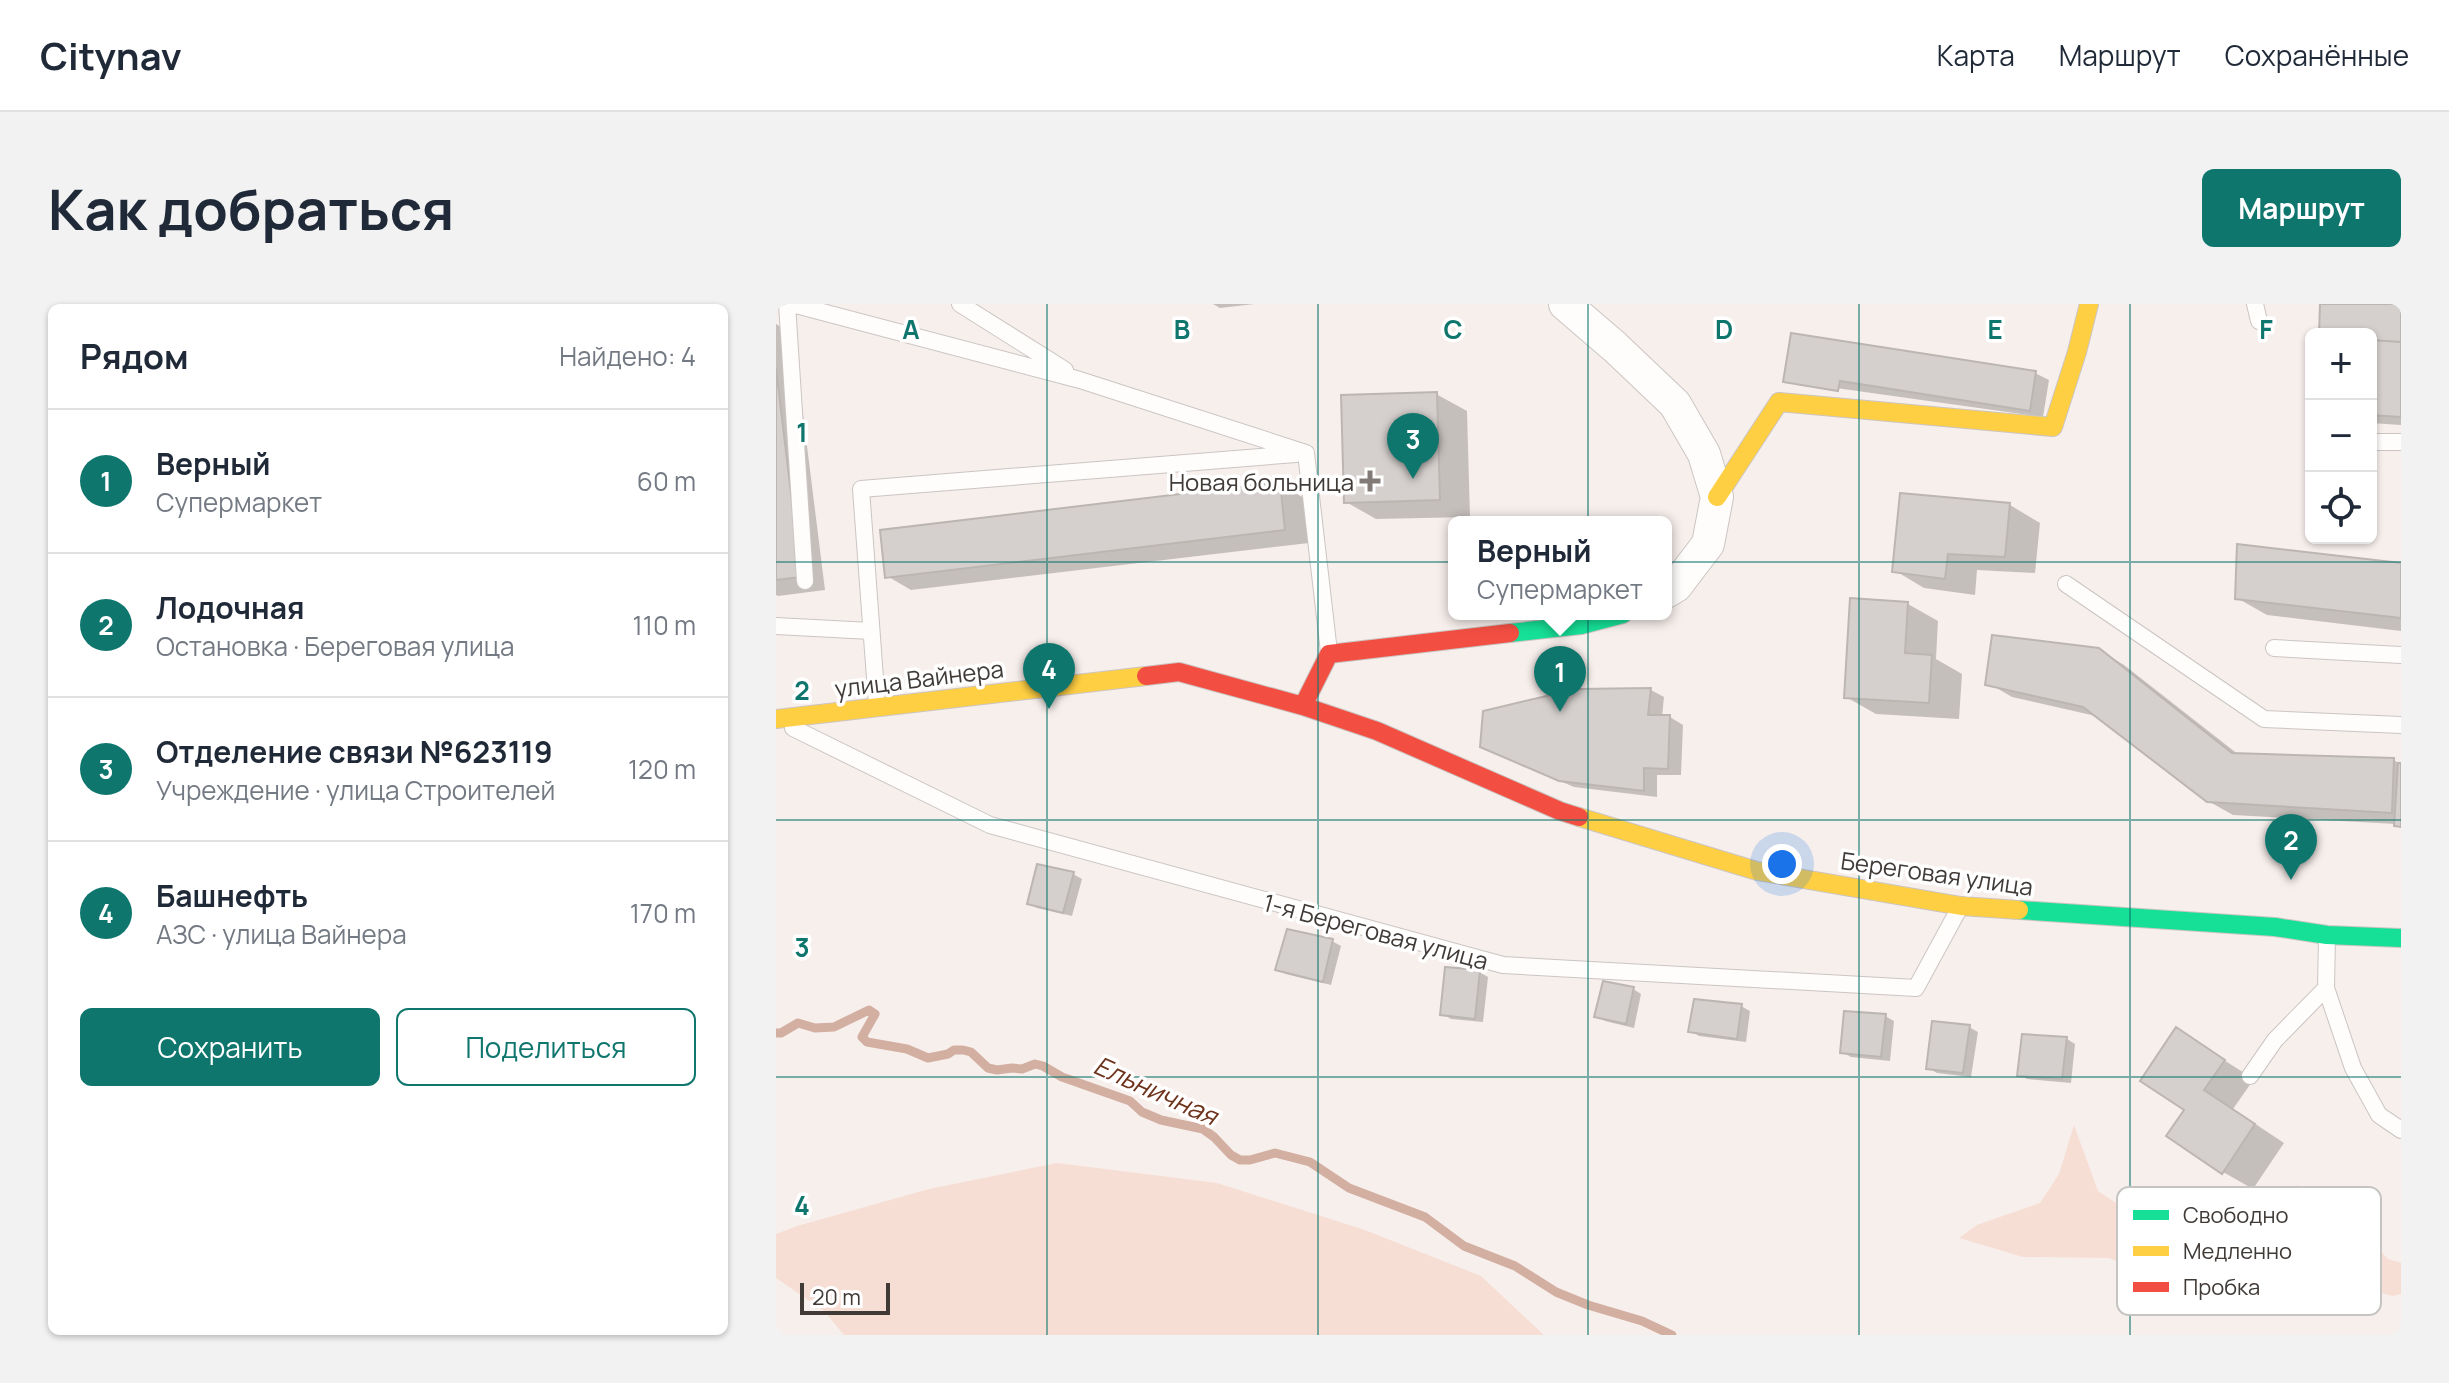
<!DOCTYPE html>
<html lang="ru">
<head>
<meta charset="utf-8">
<style>
  :root { --surface:#fff; --page:#f2f2f3; --text:#1f2937; --muted:#747a83; --line:#e0e1e3; --accent:#0f766e }
  body { margin:0; font-family:Manrope,sans-serif; background:var(--page); color:var(--text) }
  .controls { position:absolute; right:24px; top:24px; display:grid; overflow:hidden; border-radius:12px; box-shadow:0 2px 6px #0004 }
  .controls button { width:72px; height:72px; display:grid; place-items:center; padding:0; border:0; border-bottom:2px solid var(--line); background:var(--surface); color:var(--text); font:40px sans-serif }
  .scale { position:absolute; left:24px; bottom:20px; width:90px; box-sizing:border-box; padding-left:8px; border:4px solid #413b38; border-top:0; font-size:22px; line-height:28px; white-space:nowrap; color:#413b38; -webkit-text-stroke:6px #fff; paint-order:stroke }
  .you { position:absolute; left:1006px; top:560px; width:28px; height:28px; margin:-20px; border:6px solid #fff; border-radius:50%; background:#1a73e8; box-shadow:0 0 0 12px #1a73e833 }
  .badge { display:grid; place-items:center; width:52px; height:52px; border-radius:50%; background:var(--accent); color:#fff; font-size:26px; font-weight:700 }
  .pin { position:absolute; translate:-50% -66px; filter:drop-shadow(0 2px 4px #0008) }
  .pin::after { content:''; position:absolute; top:42px; width:28px; height:24px; background:inherit; clip-path:polygon(0 0,100% 0,50% 100%) }
  .popup { position:absolute; left:672px; top:212px; width:224px; height:104px; box-sizing:border-box; display:grid; place-content:center; border-radius:12px; background:var(--surface); filter:drop-shadow(0 2px 6px #0005); font-size:26px; white-space:nowrap; color:var(--muted) }
  .popup b { font-size:30px; color:var(--text) }
  .popup::after { content:''; position:absolute; left:50%; top:100%; margin-left:-16px; border:16px solid transparent; border-top-color:var(--surface) }
  .list { margin:0; padding:0; list-style:none }
  h2 { display:flex; justify-content:space-between; align-items:center; height:104px; margin:0; padding:0 32px; font-size:34px }
  h2 small { font-size:26px; font-weight:400; color:var(--muted) }
  .list li { display:grid; grid-template-columns:52px 1fr auto; gap:24px; align-items:center; box-sizing:border-box; height:144px; padding:0 32px; border-top:2px solid var(--line) }
  .list b { display:block; font-size:30px; white-space:nowrap }
  .list p { margin:0; font-size:26px; white-space:nowrap; color:var(--muted) }
  .list em { font-size:26px; font-style:normal; color:var(--muted) }
  .actions { display:flex; gap:16px; padding:24px 32px }
  .actions a { flex:1; padding:18px 0; border:2px solid var(--accent); border-radius:12px; text-align:center; font-size:28px; color:var(--accent) }
  .actions .main { background:var(--accent); color:#fff }
  .icon { flex:none; width:44px; height:44px; fill:none; stroke:currentColor; stroke-width:2; stroke-linecap:round; stroke-linejoin:round }
  .map { position:relative; flex:none; width:1625px; height:1031px; overflow:hidden; border-radius:12px }
  header { display:flex; align-items:center; gap:48px; box-sizing:border-box; height:112px; padding:0 40px; background:var(--surface); border-bottom:2px solid var(--line) }
  header strong { font-size:38px }
  nav { display:flex; gap:44px; margin-inline-start:auto; font-size:28px }
  .intro { display:flex; align-items:center; justify-content:space-between; box-sizing:border-box; height:192px; padding:0 48px }
  h1 { margin:0; font-size:56px }
  .button { padding:20px 36px; border-radius:12px; background:var(--accent); color:#fff; font-size:28px; font-weight:700 }
  main { display:flex; gap:48px; padding:0 48px }
  aside { flex:1; background:var(--surface); border-radius:12px; box-shadow:0 2px 6px #0004 }
  .map>svg:first-child { display:block }
  .green { fill:#f7ded5 }
  .shadow { fill:#0003 }
  .lines { fill:none; stroke-linecap:round; stroke-linejoin:round }
  .stream { stroke:#d3afa2; stroke-width:9 }
  .building { fill:#d5d0cd; stroke:#bcb6b3; stroke-width:2 }
  .lane-casing { stroke:#cbc5c2; stroke-width:18 }
  .street-casing { stroke:#cbc5c2; stroke-width:34 }
  .fast-casing { stroke:#cbc5c2; stroke-width:20 }
  .slow-casing { stroke:#cbc5c2; stroke-width:20 }
  .jam-casing { stroke:#cbc5c2; stroke-width:20 }
  .lane { stroke:#fefdfc; stroke-width:16 }
  .street { stroke:#fefdfc; stroke-width:32 }
  .fast { stroke:#16e098; stroke-width:18 }
  .slow { stroke:#ffcf43; stroke-width:18 }
  .jam { stroke:#f24e42; stroke-width:18 }
  .grid { fill:none; stroke:#0f766e; stroke-width:2; stroke-opacity:0.55 }
  .poi-dot { fill:#817a77; stroke:#fff; stroke-width:3 }
  .labels { text-anchor:middle; dominant-baseline:central; stroke-width:7; stroke-linejoin:round; paint-order:stroke }
  .poi-label { font-size:24px; fill:#413b38; stroke:#fff; text-anchor:end }
  .street-label { font-size:24px; fill:#413b38; stroke:#fff }
  .water-label { font-size:26px; font-style:italic; fill:#6e331c; stroke:#fff }
  .key { fill:#fff; stroke:#c6c4c3; stroke-width:2 }
  .key-label { font-size:22px; fill:#413b38 }
  .grid-label { font-size:26px; text-anchor:middle; font-weight:bold; fill:#0f766e; stroke:#fff; stroke-width:7; stroke-linejoin:round; paint-order:stroke }
</style>
</head>
<body>
<header>
<strong>Citynav</strong>
<nav><a>Карта</a><a>Маршрут</a><a>Сохранённые</a></nav>
</header>
<div class="intro"><h1>Как добраться</h1><a class="button">Маршрут</a></div>
<main>
<aside>
<h2>Рядом<small>Найдено: 4</small></h2>
<ul class="list">
<li><span class="badge">1</span><div><b>Верный</b><p>Супермаркет</p></div><em>60 m</em></li>
<li><span class="badge">2</span><div><b>Лодочная</b><p>Остановка · Береговая улица</p></div><em>110 m</em></li>
<li><span class="badge">3</span><div><b>Отделение связи №623119</b><p>Учреждение · улица Строителей</p></div><em>120 m</em></li>
<li><span class="badge">4</span><div><b>Башнефть</b><p>АЗС · улица Вайнера</p></div><em>170 m</em></li>
</ul>
<div class="actions"><a class="main">Сохранить</a><a>Поделиться</a></div>
</aside>
<div class="map">
<svg width="1625" height="1031" viewBox="0 0 1625 1031">
  <rect width="100%" height="100%" fill="#f7efec"/>
  <path class="green" d="M1298 821 1322 887 1363 914 1411 908 1467 922 1497 904 1522 881 1554 894 1612 955 1625 959V990L1617 992 1573 981 1490 998 1405 984 1333 954 1247 953 1183 934 1201 921 1264 899 1283 870Z
    M281 859 441 879 589 926 705 972 768 1031H68L48 1007 0 974V930L21 922 153 885Z"/>
  <path class="shadow" d="M437 0H478L444 4Z
    M1546 0H1625V121L1595 119V70H1597L1598 51 1595 50V30H1545Z
    M0 20 17 30 49 286 2 292 0 291Z
    M1259 69 1273 76 1267 113 1010 77Z
    M660 90 691 107 694 213 600 215 570 198Z
    M504 180 528 194 533 239 135 286 111 272Z
    M1234 201 1264 219 1259 269 1201 266 1199 291 1148 284 1118 266Z
    M1625 261V327L1491 311 1461 294Z
    M1132 300 1162 317 1160 355 1186 370 1183 415 1100 410 1070 393Z
    M1323 346 1348 361 1463 451 1618 456 1625 461V524L1620 520 1457 511 1432 497 1324 413 1236 393 1212 379Z
    M875 386 888 393 886 413H894L907 421 905 471H881V493L798 483 719 449 800 387Z
    M297 570 306 575 296 612 261 604 253 599Z
    M556 637 565 642 555 681 510 670 502 665Z
    M703 668 712 673 707 718 675 715 666 710Z
    M857 685 865 690 858 724 829 717 821 712Z
    M965 702 974 707 970 738 923 732 915 727Z
    M1109 712 1118 717 1114 757 1075 753 1066 748Z
    M1193 723 1202 728 1195 773 1161 769 1152 764Z
    M1400 726 1478 775 1457 805 1508 839 1477 885 1447 868 1410 805Z
    M1291 735 1299 740 1295 779 1251 775 1243 770Z"/>
  <g class="lines">
    <path class="stream" d="M0 729H5L22 719 39 724 58 723 93 706 99 710 86 733 91 738 131 745 152 754 172 750 178 746H187L195 748 212 764 221 766 236 764 246 765 259 760 267 762 286 773 354 797 366 808 385 816 427 825 438 833 455 851 464 856H474L499 849 534 858 573 884 649 913 688 942 739 962 780 988 812 1001 866 1017 896 1031"/>
  </g>
  <path class="building" d="M1544 0H1625V38L1595 36V30H1543Z
    M1015 29 1260 67 1254 107 1064 77 1062 87 1007 78Z
    M1596 36 1625 38V113L1595 111Z
    M0 64 25 273 0 276Z
    M661 88 664 196 568 199 565 91Z
    M504 178 509 226 109 274 104 226Z
    M1124 189 1234 199 1229 253 1172 250 1169 275 1116 268Z
    M1461 240 1625 259V314L1459 295Z
    M1074 294 1132 298 1129 349 1156 351 1153 399 1068 394Z
    M1216 331 1323 344 1456 449 1618 454 1616 509 1431 498 1307 403 1209 381Z
    M875 384 872 411H894L892 465 868 464V487L783 477 704 443 707 407 800 385Z
    M1622 459H1625V523L1618 522Z
    M261 560 298 568 287 609 251 600Z
    M511 625 557 635 547 678 499 666Z
    M669 663 704 666 699 715 664 711Z
    M827 677 858 683 850 720 818 713Z
    M918 695 966 700 961 735 912 728Z
    M1068 707 1110 710 1105 753 1064 749Z
    M1156 717 1194 721 1187 769 1150 765Z
    M1400 723 1449 756 1428 786 1479 820 1446 870 1390 832 1408 806 1364 777Z
    M1246 730 1291 733 1286 775 1241 772Z"/>
  <g class="lines">
    <g class="lane-casing">
      <path id="lane" d="M11 0 29 277
        M16 0 304 76 530 149 553 348
        M184 0 289 66
        M1479 0 1483 17
        M1595 138H1625
        M1290 280 1488 415 1625 421
        M0 322 95 327
        M1498 344 1625 351
        M101 401 85 185 520 150
        M17 424 214 521 727 661 1140 684 1184 603
        M1550 684 1577 764 1603 811 1625 826
        M1474 772 1499 736 1550 684 1551 632"/>
    </g>
    <g class="street-casing">
      <path id="street" d="M789 0 839 43 899 100 928 150 941 193 932 240 900 282 890 288"/>
    </g>
    <g class="fast-casing">
      <path id="fast" d="M734 329 805 321 847 310
        M1243 606 1499 623 1551 631 1625 634"/>
    </g>
    <g class="slow-casing">
      <path id="slow" d="M941 193 1003 98 1277 123 1301 48 1313 0
        M0 415 370 372
        M803 513 981 567 1185 602 1243 606"/>
    </g>
    <g class="jam-casing">
      <path id="jam" d="M370 372 403 368 527 402 601 427 784 507 803 513
        M527 402 553 350 734 329"/>
    </g>
    <use href="#lane" class="lane"/>
    <use href="#street" class="street"/>
    <use href="#fast" class="fast"/>
    <use href="#slow" class="slow"/>
    <use href="#jam" class="jam"/>
  </g>
  <path class="grid" d="M271 0V1031M542 0V1031M812 0V1031M1083 0V1031M1354 0V1031M0 258H1625M0 516H1625M0 773H1625"/>
  <path class="poi-dot" d="M590 165h8v8h8v8h-8v8h-8v-8h-8v-8h8z"/>
  <g class="labels">
    <g class="poi-label">
      <text x="578" y="177">Новая больница</text>
    </g>
    <g class="street-label">
      <text transform="translate(143 374) rotate(-7)">улица Вайнера</text>
      <text transform="translate(1161 569) rotate(8)">Береговая улица</text>
      <text transform="translate(600 627) rotate(15)">1-я Береговая улица</text>
    </g>
    <g class="water-label">
      <text transform="translate(380 786) rotate(24)">Ельничная</text>
    </g>
  </g>
  <rect x="1341" y="883" width="264" height="128" rx="12" class="key"/>
  <rect x="1357" y="906" width="36" height="10" fill="#16e098"/>
  <rect x="1357" y="942" width="36" height="10" fill="#ffcf43"/>
  <rect x="1357" y="978" width="36" height="10" fill="#f24e42"/>
  <g class="key-label">
    <text x="1407" y="919">Свободно</text>
    <text x="1407" y="955">Медленно</text>
    <text x="1407" y="991">Пробка</text>
  </g>
  <g class="grid-label">
    <text x="135" y="35">A</text>
    <text x="406" y="35">B</text>
    <text x="677" y="35">C</text>
    <text x="948" y="35">D</text>
    <text x="1219" y="35">E</text>
    <text x="1490" y="35">F</text>
    <text x="26" y="138">1</text>
    <text x="26" y="396">2</text>
    <text x="26" y="653">3</text>
    <text x="26" y="911">4</text>
  </g>
</svg>
<div class="controls">
<button>+</button>
<button>−</button>
<button><svg class="icon" aria-label="locate" viewBox="0 0 24 24"><circle cx="12" cy="12" r="6"/><path d="M12 2v4M12 18v4M2 12h4M18 12h4"/></svg></button>
</div>
<div class="scale">20 m</div>
<div class="you"></div>
<div class="pin badge" style="left:784px;top:408px">1</div>
<div class="popup"><b>Верный</b>Супермаркет</div>
<div class="pin badge" style="left:1515px;top:576px">2</div>
<div class="pin badge" style="left:637px;top:175px">3</div>
<div class="pin badge" style="left:273px;top:405px">4</div>
</div>
</main>
</body>
</html>
